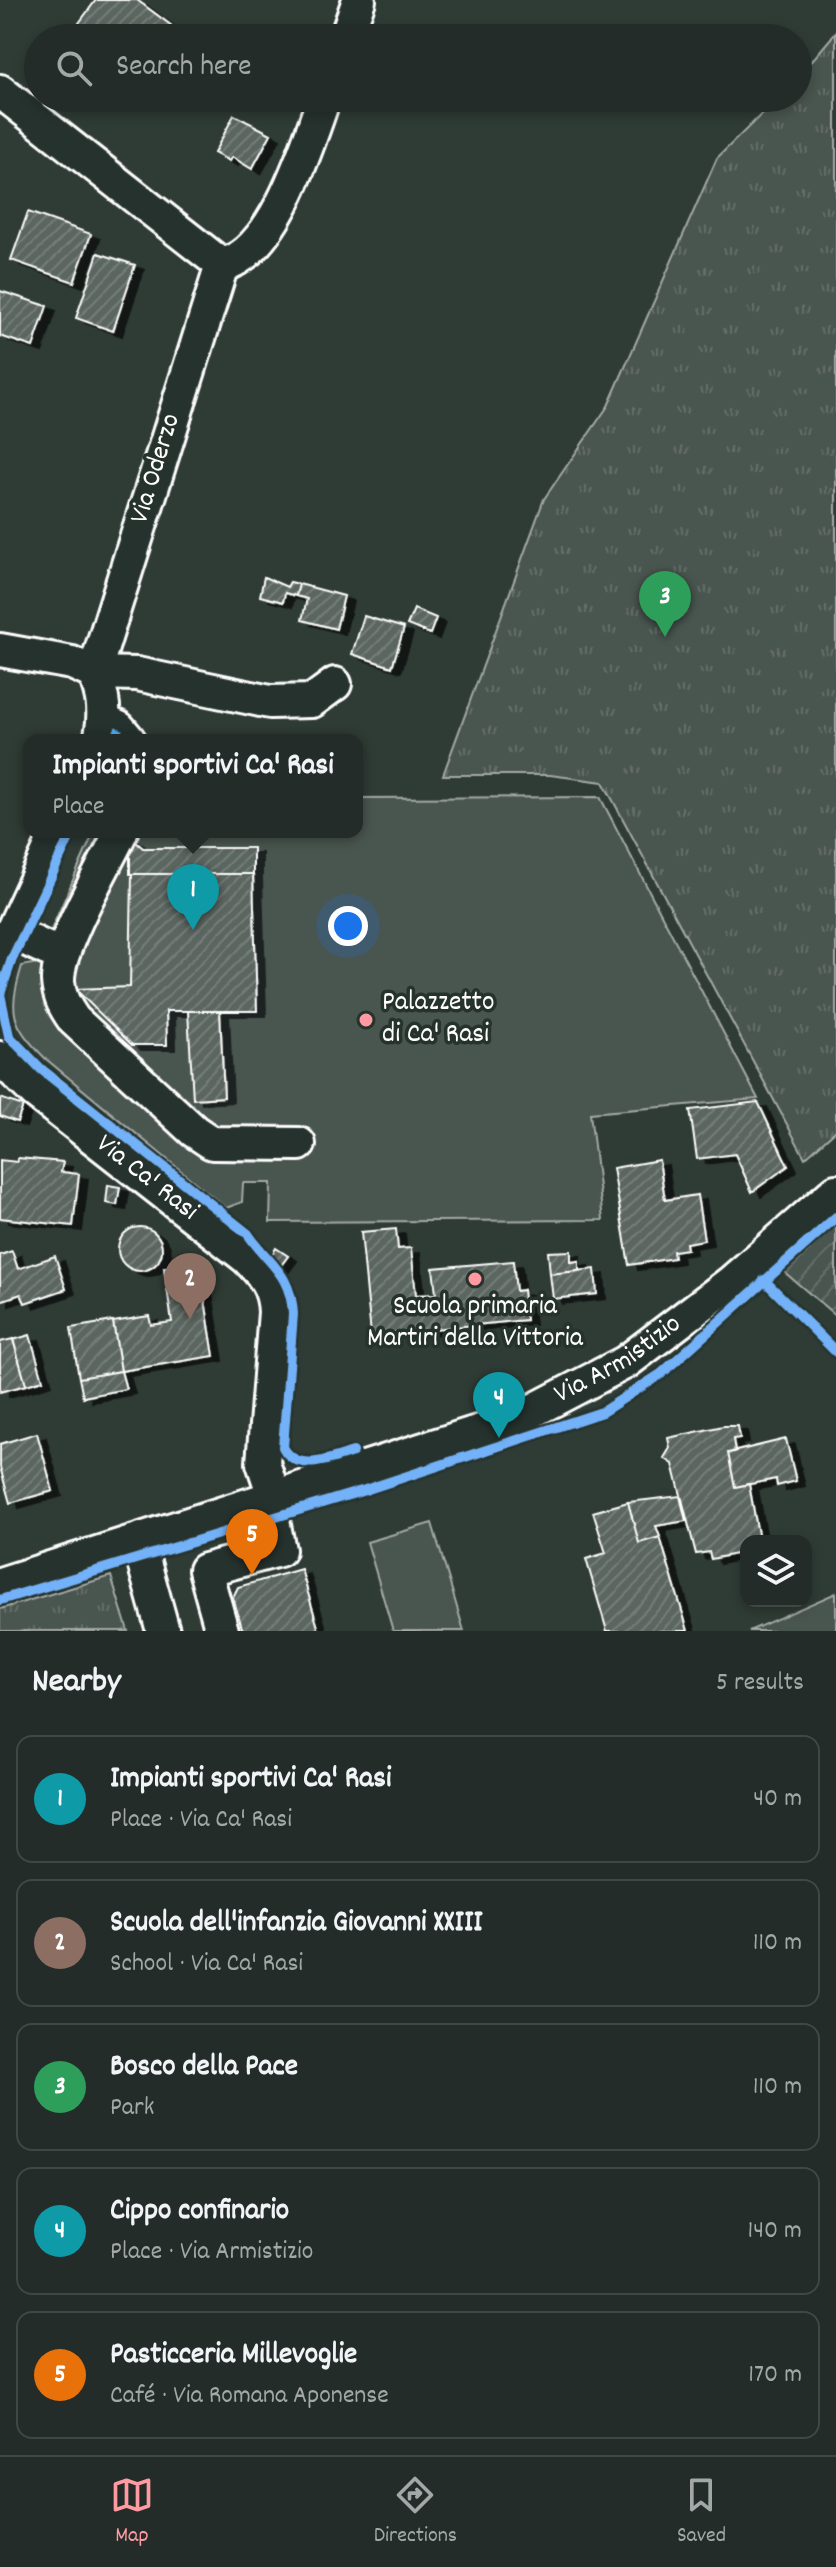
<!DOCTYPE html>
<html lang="en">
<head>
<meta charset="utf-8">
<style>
  :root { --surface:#232c28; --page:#2b3430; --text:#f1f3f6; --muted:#a3a7a8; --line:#404845; --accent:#ff9aa2 }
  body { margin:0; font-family:Dekko,sans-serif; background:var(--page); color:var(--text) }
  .controls { position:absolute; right:24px; bottom:24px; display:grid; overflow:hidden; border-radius:16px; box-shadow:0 4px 12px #0003 }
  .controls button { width:72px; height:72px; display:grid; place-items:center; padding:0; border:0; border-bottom:2px solid var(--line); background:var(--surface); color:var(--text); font:40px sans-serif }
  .you { position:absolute; left:348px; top:926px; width:28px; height:28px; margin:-20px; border:6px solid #fff; border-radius:50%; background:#1a73e8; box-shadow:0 0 0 12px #1a73e833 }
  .badge { display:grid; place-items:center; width:52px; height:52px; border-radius:50%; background:var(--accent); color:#fff; font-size:26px; font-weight:700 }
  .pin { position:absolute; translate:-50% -66px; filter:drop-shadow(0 2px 4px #0008) }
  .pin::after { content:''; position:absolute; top:42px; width:28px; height:24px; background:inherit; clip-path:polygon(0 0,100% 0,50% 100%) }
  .popup { position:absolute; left:23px; top:734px; width:340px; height:104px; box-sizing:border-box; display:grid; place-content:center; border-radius:16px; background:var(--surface); filter:drop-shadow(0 2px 6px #0005); font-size:26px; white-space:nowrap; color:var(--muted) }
  .popup b { font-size:30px; color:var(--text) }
  .popup::after { content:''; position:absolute; left:50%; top:100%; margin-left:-16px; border:16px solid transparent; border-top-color:var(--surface) }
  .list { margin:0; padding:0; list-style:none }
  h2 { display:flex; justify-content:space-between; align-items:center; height:104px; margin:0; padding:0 32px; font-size:34px }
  h2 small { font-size:26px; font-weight:400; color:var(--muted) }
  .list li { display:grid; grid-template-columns:52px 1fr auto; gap:24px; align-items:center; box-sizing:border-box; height:128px; margin:0 16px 16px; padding:0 16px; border:2px solid var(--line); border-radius:16px }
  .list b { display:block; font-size:30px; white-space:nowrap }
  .list p { margin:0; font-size:26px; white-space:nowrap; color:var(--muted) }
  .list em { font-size:26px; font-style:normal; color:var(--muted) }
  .icon { flex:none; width:44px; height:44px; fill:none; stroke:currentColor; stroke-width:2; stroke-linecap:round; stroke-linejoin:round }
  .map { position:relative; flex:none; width:836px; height:1631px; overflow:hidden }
  .search { position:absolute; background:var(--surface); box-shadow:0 4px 12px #0003; left:24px; right:24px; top:24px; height:88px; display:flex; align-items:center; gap:20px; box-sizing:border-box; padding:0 28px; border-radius:44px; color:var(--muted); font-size:30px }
  .sheet { height:824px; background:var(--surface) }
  nav { display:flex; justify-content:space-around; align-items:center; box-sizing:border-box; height:112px; border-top:2px solid var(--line); background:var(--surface); font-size:22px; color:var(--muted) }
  nav a { display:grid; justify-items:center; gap:4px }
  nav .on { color:var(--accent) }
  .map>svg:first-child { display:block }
  .park { fill:url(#park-tufts); stroke:#a4aaa7; stroke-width:2 }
  .garden { fill:url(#garden-furrows); stroke:#a4aaa7; stroke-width:2 }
  .pitch { fill:#4a544f; stroke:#a4aaa7; stroke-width:2 }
  .building { fill:url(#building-hatch); stroke:#fff; stroke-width:2; filter:url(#shadow) }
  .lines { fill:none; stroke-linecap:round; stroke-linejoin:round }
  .minor-casing { stroke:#fff; stroke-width:38 }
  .minor { stroke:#26332d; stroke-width:32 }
  .quiet { stroke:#52b3f8; stroke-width:8; stroke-dasharray:16 8; stroke-linecap:butt }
  .cycleway-casing { stroke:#26332d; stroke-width:15 }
  .cycleway { stroke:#73b2f8; stroke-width:10 }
  .poi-dot { fill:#ff9aa2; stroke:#26332d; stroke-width:3 }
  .labels { text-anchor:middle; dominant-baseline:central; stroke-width:7; stroke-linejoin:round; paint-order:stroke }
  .street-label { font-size:28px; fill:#fff; stroke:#26332d }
  .poi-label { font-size:28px; fill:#fff; stroke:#26332d; text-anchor:start }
</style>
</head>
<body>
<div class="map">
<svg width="836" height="1631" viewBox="0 0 836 1631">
  <defs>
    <pattern id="park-tufts" width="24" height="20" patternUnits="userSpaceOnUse" patternTransform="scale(2)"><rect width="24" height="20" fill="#4a544f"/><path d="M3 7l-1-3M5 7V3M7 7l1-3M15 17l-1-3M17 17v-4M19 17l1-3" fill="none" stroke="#656e69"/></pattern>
    <pattern id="garden-furrows" width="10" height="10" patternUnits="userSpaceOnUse" patternTransform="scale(2)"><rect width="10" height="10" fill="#4a544f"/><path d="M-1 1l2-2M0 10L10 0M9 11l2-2" fill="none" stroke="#656e69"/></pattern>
    <pattern id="building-hatch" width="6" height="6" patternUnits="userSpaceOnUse" patternTransform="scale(2)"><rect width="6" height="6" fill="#5b6661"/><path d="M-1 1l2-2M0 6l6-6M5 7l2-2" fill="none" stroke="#747d79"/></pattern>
    <filter id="shadow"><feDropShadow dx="9" dy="5" stdDeviation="0" flood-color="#0009"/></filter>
  </defs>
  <rect width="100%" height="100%" fill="#2f3b35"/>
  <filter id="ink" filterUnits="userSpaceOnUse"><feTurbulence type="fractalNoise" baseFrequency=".0125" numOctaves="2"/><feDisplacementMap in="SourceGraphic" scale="16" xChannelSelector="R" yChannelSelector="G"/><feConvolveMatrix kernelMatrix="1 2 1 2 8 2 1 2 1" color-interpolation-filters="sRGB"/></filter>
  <g filter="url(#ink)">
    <path class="park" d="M836 32V1130L805 1158 603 782 550 775H443L544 499 608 406 717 158 778 98H798V77Z
      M111 1576 128 1631H0V1609Z"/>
    <path class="garden" d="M836 1224V1316L783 1271Z"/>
    <path class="pitch" d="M600 797 758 1099 590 1113 603 1220 270 1222 271 1183H243L242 1202 226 1208 46 1059C11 1024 8 1013 22 966L48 961 51 930 94 832H357V798Z
      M432 1523 464 1631H393L367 1542Z
      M836 1593V1631H749Z"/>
    <path class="building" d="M96 0H137L176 29 170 38H68Z
      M210 26 236 38H205Z
      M234 115 271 134 252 169 232 157 229 161 214 153Z
      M28 212 91 234 74 282 11 260Z
      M98 253 135 265 113 331 76 318Z
      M0 291 47 306 33 347 0 336Z
      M264 577 287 587 290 582 299 584 296 596 285 593 283 602 260 596Z
      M299 584 344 596 336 629 302 620 307 599 296 596Z
      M414 609 436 618 430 634 407 625Z
      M364 616 404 628 392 667 352 654Z
      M130 837 143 848H253V874H130Z
      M132 874H253L257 1011H166L167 1045H132L75 989 130 987Z
      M188 1011H220L224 1097 193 1099Z
      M0 1098 23 1106 17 1122 0 1116Z
      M758 1102 788 1166 752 1192 735 1154 697 1159 690 1110Z
      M18 1158 63 1162 61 1172 79 1174 73 1226 0 1218V1160L17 1162Z
      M659 1160 665 1200 697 1195 704 1240 686 1243 687 1249 673 1251 674 1258 629 1265 613 1168Z
      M108 1185 120 1187 117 1205 106 1203Z
      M118 1249a22 22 0 1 1 44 0a22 22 0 1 1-44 0Z
      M396 1229 398 1249 411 1248 416 1295 436 1294 433 1268 513 1261 516 1291 523 1290 526 1320 371 1335 361 1232Z
      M276 1248 288 1256 279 1268 269 1260Z
      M12 1251 18 1269 55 1256 66 1289 25 1303 21 1294 0 1301V1255Z
      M571 1251V1262L579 1261V1271L550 1274 548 1252Z
      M194 1264 195 1270 200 1269 214 1356 121 1371 113 1322 149 1316 151 1325 172 1322 164 1268Z
      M595 1269 597 1294 553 1299 550 1274Z
      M113 1321 121 1371 79 1378 71 1328Z
      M30 1335 43 1380 26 1385 13 1340Z
      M13 1339 26 1385 0 1392V1342Z
      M121 1371 126 1389 83 1397 79 1378Z
      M723 1426H738L740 1438 733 1439 735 1452 728 1453 735 1487 749 1484 759 1540 746 1541V1552L711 1559 709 1552 696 1554 673 1464 664 1458 670 1448 668 1438Z
      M37 1433 53 1491 10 1503 0 1467V1444Z
      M786 1439 796 1481 777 1486 776 1479 735 1487 728 1453Z
      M680 1496 686 1521 656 1526 660 1537 639 1543 628 1502Z
      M628 1502 639 1543 660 1537 688 1631H607L586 1559 606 1553 593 1512Z
      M301 1569 319 1631H243L233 1597 238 1587Z"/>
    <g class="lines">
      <g class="minor-casing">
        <g id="minor">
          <path d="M346 38 359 0"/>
          <path d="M0 91 222 265 94 673"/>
          <path d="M222 265C275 253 307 146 324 98"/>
          <path d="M0 650 72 663 94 673 137 674 270 702 312 701 335 684"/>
          <path d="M94 673C104 696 106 715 100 740"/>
          <path d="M104 721 119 728 129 740"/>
          <path d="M121 832C105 866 57 946 58 981 59 997 65 1007 74 1020L194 1131 212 1143 299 1144"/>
          <path d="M11 932 47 949 64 951"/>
          <path d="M0 957 58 832"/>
          <path id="s1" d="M0 1058 36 1093 247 1258C264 1275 274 1287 275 1312L263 1463 275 1499"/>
          <path d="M138 1541 163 1631"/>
          <path id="s2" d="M0 1584 515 1420 626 1362 730 1283 836 1191"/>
          <path d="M222 1631 205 1570 279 1550 269 1501"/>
        </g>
      </g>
      <use href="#minor" class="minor"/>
      <path class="quiet" d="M114 740 119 728"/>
      <g class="cycleway-casing">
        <path id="cycleway" d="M72 832 12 959 0 994 9 1036 41 1069 248 1234C269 1265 291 1273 293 1314L283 1447C297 1474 330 1459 353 1452
          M764 1280 836 1352
          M0 1600 365 1490 602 1412 661 1374 836 1217"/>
      </g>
      <use href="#cycleway" class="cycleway"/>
    </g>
  </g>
  <g class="poi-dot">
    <circle cx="366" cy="1020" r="8"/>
    <circle cx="475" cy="1279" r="8"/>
  </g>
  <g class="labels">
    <g class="street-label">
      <text transform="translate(157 469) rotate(-73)">Via Oderzo</text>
      <text stroke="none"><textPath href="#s1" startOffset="190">Via Ca' Rasi</textPath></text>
      <text stroke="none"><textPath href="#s2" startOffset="660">Via Armistizio</textPath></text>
    </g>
    <g class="poi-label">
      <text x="382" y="1004">Palazzetto<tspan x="382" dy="32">di Ca' Rasi</tspan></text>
      <text x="475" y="1308" text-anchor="middle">Scuola primaria<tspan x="475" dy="32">Martiri della Vittoria</tspan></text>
    </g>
  </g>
</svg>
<div class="controls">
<button><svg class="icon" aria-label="layers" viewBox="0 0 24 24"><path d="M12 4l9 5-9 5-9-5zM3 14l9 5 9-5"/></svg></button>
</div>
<div class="you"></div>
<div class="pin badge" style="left:193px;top:930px;background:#0f9aa8">1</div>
<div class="popup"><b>Impianti sportivi Ca' Rasi</b>Place</div>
<div class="pin badge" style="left:190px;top:1319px;background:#8d6e63">2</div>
<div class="pin badge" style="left:665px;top:637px;background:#2e9e5b">3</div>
<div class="pin badge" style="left:499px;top:1438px;background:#0f9aa8">4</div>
<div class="pin badge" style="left:252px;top:1575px;background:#e8710a">5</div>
<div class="search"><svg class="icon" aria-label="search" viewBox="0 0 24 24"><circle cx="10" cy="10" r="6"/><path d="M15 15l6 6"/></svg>Search here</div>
</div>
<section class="sheet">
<h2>Nearby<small>5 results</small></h2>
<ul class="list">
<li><span class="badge" style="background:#0f9aa8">1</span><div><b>Impianti sportivi Ca' Rasi</b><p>Place · Via Ca' Rasi</p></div><em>40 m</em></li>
<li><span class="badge" style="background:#8d6e63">2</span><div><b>Scuola dell'infanzia Giovanni XXIII</b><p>School · Via Ca' Rasi</p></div><em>110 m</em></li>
<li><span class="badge" style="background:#2e9e5b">3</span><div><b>Bosco della Pace</b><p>Park</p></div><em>110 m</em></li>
<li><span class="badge" style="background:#0f9aa8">4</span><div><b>Cippo confinario</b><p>Place · Via Armistizio</p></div><em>140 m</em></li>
<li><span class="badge" style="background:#e8710a">5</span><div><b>Pasticceria Millevoglie</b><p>Café · Via Romana Aponense</p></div><em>170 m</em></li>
</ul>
</section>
<nav>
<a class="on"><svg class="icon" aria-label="map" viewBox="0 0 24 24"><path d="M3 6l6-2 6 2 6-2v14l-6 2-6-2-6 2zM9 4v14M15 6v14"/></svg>Map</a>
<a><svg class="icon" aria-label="directions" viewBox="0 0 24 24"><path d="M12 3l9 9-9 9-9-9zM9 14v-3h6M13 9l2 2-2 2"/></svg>Directions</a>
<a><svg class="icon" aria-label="saved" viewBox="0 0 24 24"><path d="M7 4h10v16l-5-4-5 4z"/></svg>Saved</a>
</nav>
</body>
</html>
